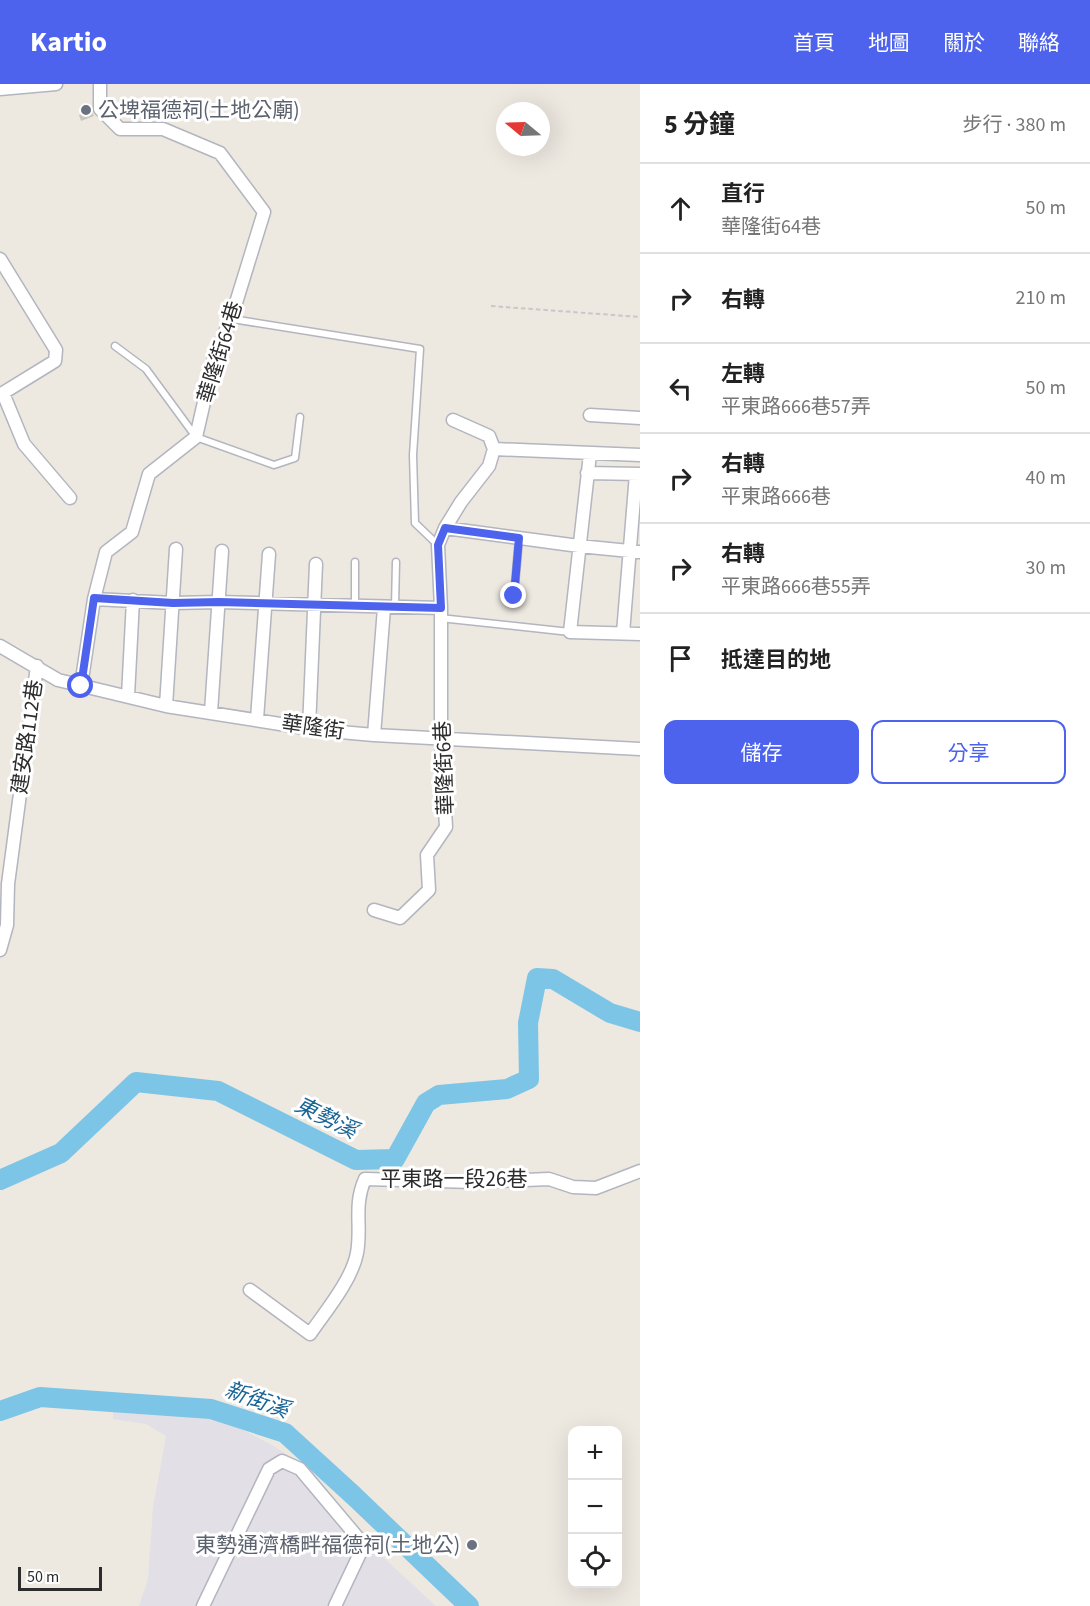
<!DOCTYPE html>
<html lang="zh-TW">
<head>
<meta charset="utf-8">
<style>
  :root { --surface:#fff; --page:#f6f6f6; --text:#222; --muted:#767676; --line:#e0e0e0; --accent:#4d63ed }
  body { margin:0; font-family:"Source Sans 3","Noto Sans TC",sans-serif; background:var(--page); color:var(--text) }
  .controls { position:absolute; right:18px; bottom:18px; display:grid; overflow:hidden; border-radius:12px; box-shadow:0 6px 24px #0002 }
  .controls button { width:54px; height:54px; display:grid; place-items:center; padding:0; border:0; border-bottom:2px solid var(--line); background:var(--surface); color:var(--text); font:30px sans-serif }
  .compass { position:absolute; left:496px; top:18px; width:54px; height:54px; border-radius:50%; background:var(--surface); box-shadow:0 6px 24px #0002; rotate:289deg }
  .scale { position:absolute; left:18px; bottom:15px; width:84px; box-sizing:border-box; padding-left:6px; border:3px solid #2c2c2c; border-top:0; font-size:16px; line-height:21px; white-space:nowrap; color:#2c2c2c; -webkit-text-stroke:4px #fff; paint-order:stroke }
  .stop { position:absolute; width:18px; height:18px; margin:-14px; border:4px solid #4d63ed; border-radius:50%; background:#fff }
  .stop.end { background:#4d63ed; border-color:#fff; box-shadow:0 2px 6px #0008 }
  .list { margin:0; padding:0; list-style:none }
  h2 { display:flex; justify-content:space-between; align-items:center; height:78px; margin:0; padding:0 24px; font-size:26px }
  h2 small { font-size:20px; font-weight:400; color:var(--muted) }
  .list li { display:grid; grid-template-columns:39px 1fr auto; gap:18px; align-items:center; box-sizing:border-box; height:90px; padding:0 24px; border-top:2px solid var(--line) }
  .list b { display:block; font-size:22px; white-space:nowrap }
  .list p { margin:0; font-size:20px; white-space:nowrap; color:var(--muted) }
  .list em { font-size:20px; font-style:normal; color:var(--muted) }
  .actions { display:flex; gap:12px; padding:18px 24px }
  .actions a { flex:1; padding:14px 0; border:2px solid var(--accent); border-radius:12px; text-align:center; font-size:21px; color:var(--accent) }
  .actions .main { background:var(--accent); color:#fff }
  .icon { flex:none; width:33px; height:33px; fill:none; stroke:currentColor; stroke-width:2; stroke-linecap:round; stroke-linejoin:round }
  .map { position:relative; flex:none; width:640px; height:1522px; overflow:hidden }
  header { display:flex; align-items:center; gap:36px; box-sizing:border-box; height:84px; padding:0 30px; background:var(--accent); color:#fff }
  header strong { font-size:28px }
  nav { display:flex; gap:33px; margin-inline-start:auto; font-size:21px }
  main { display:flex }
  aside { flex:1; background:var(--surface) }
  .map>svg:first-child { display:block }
  .industrial { fill:#e2e0e6 }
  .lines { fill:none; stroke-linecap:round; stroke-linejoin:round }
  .river { stroke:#7cc5e6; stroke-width:20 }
  .building { fill:#c9c6be }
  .service-casing { stroke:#b3b5bf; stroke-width:9 }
  .minor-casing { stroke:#b3b5bf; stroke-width:15 }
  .path { stroke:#c8c8c8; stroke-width:2; stroke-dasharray:4.5 3; stroke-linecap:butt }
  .service { stroke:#fff; stroke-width:6 }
  .minor { stroke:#fff; stroke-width:12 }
  .route { stroke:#4d63ed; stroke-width:8 }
  .worship-dot { fill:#6b7280; stroke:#fff; stroke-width:2 }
  .labels { text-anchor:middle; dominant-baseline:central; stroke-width:6; stroke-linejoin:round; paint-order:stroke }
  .worship-label { font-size:21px; fill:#5b616d; stroke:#fff; text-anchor:start }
  .street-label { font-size:21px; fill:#2c2c2c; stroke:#fff }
  .water-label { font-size:22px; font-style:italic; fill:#186495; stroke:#fff }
</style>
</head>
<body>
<header>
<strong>Kartio</strong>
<nav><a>首頁</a><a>地圖</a><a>關於</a><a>聯絡</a></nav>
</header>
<main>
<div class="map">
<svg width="640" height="1522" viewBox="0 0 640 1522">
  <rect width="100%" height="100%" fill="#ede8e0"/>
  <path class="industrial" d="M113 1323 201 1327 228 1338 272 1361 300 1379 372 1463 436 1522H139L148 1495 153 1423 166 1352 146 1340 113 1335Z"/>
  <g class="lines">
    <path class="river" d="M0 1096 61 1069 136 998 218 1007 356 1076 395 1075 426 1019 439 1011 507 1005 529 995 528 939 537 894 553 895 610 929 640 938
      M0 1327 40 1313 211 1325 285 1349 354 1412 469 1522"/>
  </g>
  <path class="building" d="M87 19 94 32 81 37 79 31 83 29 80 22Z"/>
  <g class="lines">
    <g class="service-casing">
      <path id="service" d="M232 235 420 265 413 371 415 439 438 461
        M115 262 146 285 196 353 274 381 295 374 300 333
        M514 512 519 454
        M355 522V478
        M395 523 396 478
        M440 534 570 548"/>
    </g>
    <g class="minor-casing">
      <path id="minor" d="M0 5 56 0
        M0 175 56 266 55 277 3 309 24 360 70 414
        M590 331 640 334
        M494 365 640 371
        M590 370 570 548 640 550
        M587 389 640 390
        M445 444 579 462 640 468
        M94 515 173 519 219 518 441 524
        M623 549 636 390
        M0 562 58 596 166 622 318 646 374 651 640 665
        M81 602 94 515 106 468 132 448 149 390 196 353 215 270 231 235 264 128 220 69 163 45H120L100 25V0
        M128 612 133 516
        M166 622 176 465
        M211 628 222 467
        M257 635 269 470
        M309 644 316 480
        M374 651 384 524
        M374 826 400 834 429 806 427 771 446 743 441 656V524L438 461 445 444 461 418 489 382 494 365 489 352 453 336
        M0 866 7 841 8 800 37 582
        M250 1206 310 1250C325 1228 352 1196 357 1169 362 1142 353 1122 365 1095L474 1098 549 1095 573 1103 596 1104 640 1087
        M203 1522 269 1385 282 1377 300 1385 364 1461 335 1522"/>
    </g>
    <path class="path" d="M491 222 640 233"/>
    <use href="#service" class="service"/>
    <use href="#minor" class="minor"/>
  </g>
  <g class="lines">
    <path class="route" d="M81 602 94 514 173 519 219 518 441 524 438 461 445 444 519 454 514 512"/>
  </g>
  <g class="worship-dot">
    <circle cx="86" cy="26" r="6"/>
    <circle cx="472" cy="1461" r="6"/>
  </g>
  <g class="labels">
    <g class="worship-label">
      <text x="98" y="26">公埤福德祠(土地公廟)</text>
      <text x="460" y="1461" text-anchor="end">東勢通濟橋畔福德祠(土地公)</text>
    </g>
    <g class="street-label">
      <text transform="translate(220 268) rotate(-73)">華隆街64巷</text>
      <text transform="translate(313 643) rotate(8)">華隆街</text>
      <text transform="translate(27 653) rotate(-82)">建安路112巷</text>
      <text transform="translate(444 684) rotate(-92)">華隆街6巷</text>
      <text x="454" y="1095">平東路一段26巷</text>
    </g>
    <g class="water-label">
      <text transform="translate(326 1034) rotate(26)">東勢溪</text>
      <text transform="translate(257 1316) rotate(20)">新街溪</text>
    </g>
  </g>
</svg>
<div class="controls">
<button>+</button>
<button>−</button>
<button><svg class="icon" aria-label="locate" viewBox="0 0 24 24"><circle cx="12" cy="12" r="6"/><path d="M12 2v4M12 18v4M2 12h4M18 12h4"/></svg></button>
</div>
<svg class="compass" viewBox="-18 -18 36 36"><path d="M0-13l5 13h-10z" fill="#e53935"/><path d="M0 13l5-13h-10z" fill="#767676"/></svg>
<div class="scale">50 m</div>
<div class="stop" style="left:81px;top:602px"></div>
<div class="stop end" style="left:514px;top:512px"></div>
</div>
<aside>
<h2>5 分鐘<small>步行 · 380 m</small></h2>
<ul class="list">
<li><svg class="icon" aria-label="ahead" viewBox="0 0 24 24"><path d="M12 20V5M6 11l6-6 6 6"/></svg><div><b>直行</b><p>華隆街64巷</p></div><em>50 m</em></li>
<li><svg class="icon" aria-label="right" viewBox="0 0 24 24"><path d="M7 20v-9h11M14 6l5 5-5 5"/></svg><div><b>右轉</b></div><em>210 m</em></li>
<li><svg class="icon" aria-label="left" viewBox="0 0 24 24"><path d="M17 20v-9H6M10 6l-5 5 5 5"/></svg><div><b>左轉</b><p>平東路666巷57弄</p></div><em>50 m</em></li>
<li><svg class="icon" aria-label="right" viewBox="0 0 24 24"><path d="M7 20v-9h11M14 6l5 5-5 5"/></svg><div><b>右轉</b><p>平東路666巷</p></div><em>40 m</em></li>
<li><svg class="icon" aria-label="right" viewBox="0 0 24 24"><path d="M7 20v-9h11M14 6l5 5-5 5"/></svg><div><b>右轉</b><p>平東路666巷55弄</p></div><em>30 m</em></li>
<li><svg class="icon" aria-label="arrive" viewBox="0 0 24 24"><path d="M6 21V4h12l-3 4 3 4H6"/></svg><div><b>抵達目的地</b></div></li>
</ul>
<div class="actions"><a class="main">儲存</a><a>分享</a></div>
</aside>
</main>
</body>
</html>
